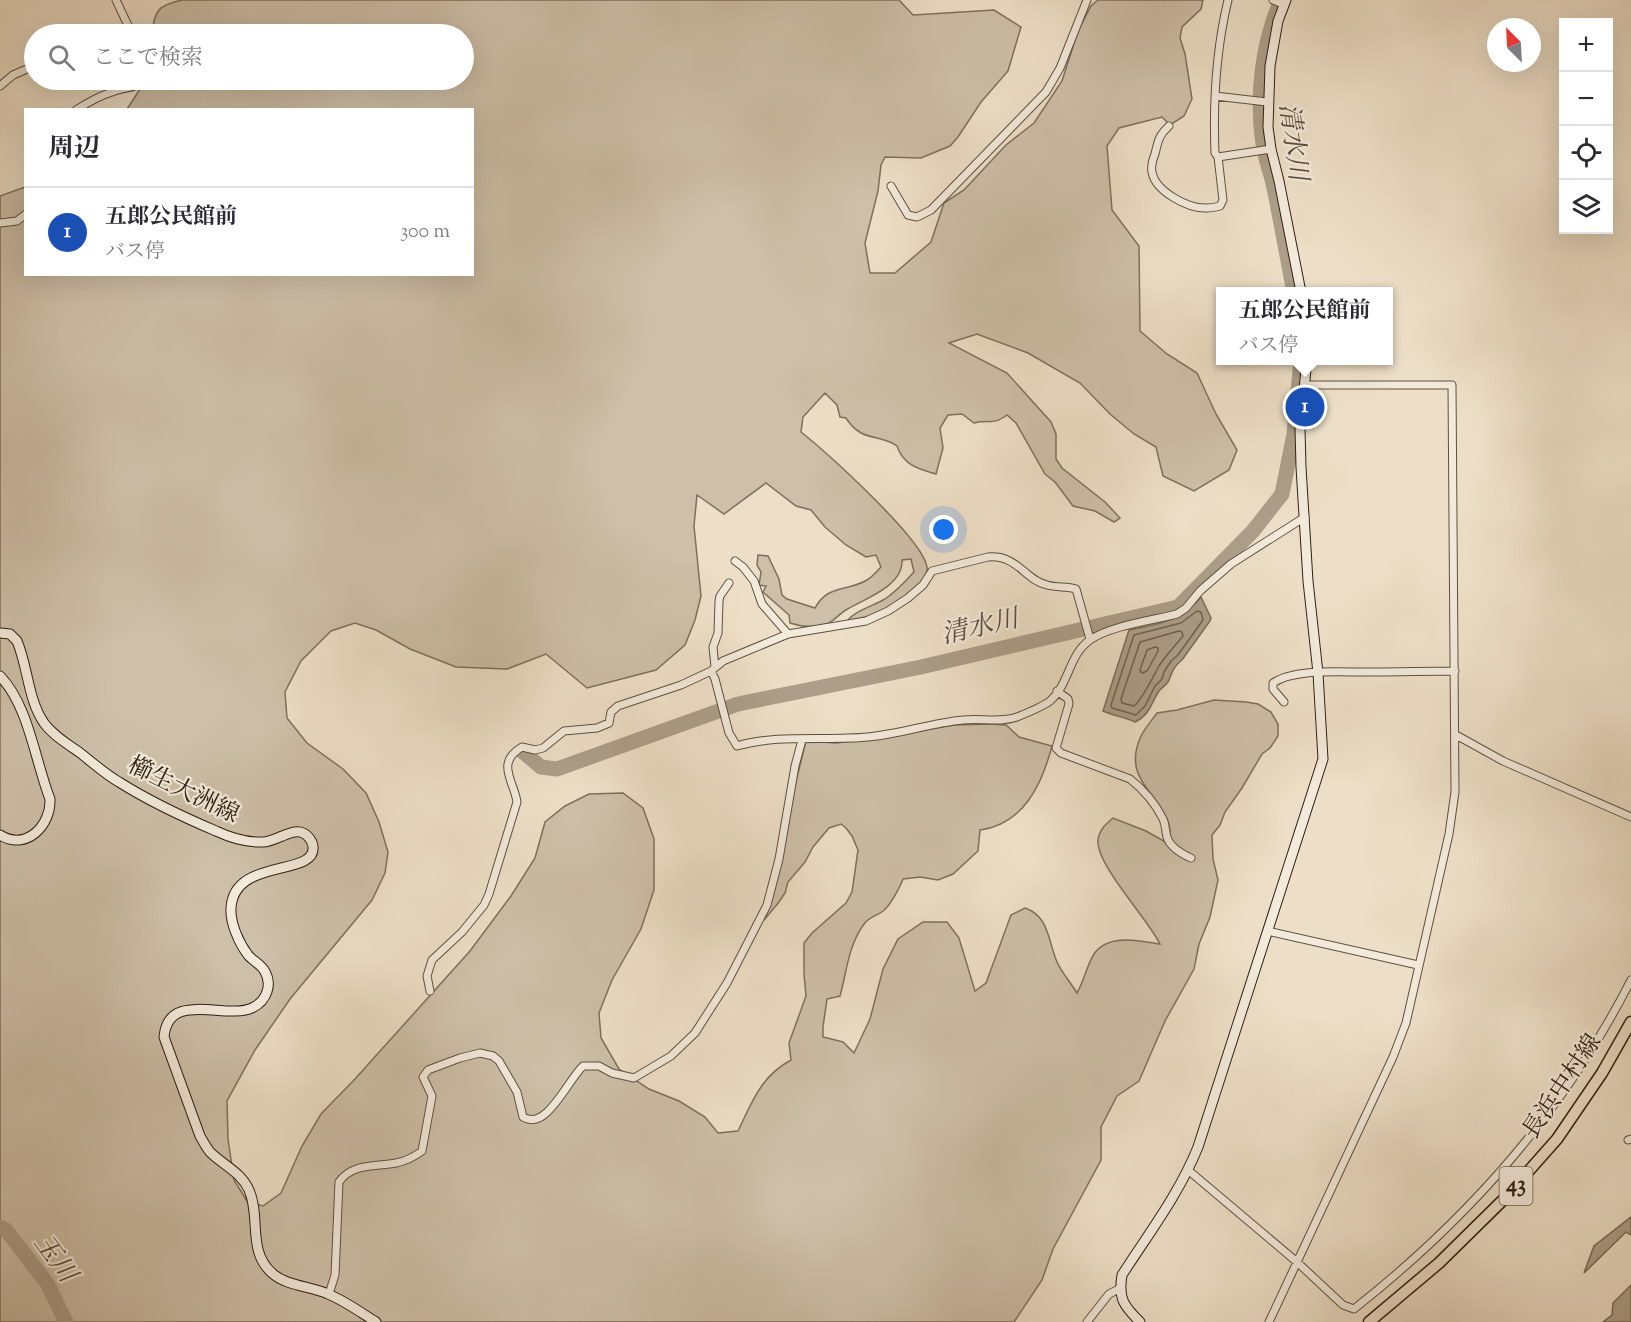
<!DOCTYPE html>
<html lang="ja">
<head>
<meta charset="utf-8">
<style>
  :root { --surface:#fff; --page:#f7f7f7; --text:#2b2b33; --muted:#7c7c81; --line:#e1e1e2; --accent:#8f2418 }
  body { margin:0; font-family:"Sorts Mill Goudy","Noto Serif JP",serif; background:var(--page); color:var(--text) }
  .controls { position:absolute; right:18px; top:18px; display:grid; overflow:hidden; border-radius:0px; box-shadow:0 6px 24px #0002 }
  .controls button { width:54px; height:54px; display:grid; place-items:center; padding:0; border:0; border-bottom:2px solid var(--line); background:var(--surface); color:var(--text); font:30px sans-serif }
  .compass { position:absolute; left:1487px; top:18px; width:54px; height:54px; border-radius:50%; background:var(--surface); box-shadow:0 6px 24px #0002; rotate:336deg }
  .you { position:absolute; left:944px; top:530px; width:21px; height:21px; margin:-15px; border:4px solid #fff; border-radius:50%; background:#1a73e8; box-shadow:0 0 0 9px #1a73e833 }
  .badge { display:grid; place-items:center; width:39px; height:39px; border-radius:50%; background:var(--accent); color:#fff; font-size:20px; font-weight:700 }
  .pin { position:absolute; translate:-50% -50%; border:3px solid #fff; box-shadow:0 2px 6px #0006 }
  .popup { position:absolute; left:1216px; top:287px; width:177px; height:78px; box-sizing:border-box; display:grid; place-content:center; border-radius:0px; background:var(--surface); filter:drop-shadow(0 2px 4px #0005); font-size:20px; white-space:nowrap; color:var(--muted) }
  .popup b { font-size:22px; color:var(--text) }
  .popup::after { content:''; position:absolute; left:50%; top:100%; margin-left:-12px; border:12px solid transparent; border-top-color:var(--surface) }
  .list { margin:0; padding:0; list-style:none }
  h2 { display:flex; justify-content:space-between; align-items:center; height:78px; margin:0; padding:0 24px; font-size:26px }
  h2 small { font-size:20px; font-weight:400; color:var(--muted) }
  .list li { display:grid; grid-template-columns:39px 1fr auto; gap:18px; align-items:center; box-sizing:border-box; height:90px; padding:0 24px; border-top:2px solid var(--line) }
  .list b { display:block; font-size:22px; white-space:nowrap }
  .list p { margin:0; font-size:20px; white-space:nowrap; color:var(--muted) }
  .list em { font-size:20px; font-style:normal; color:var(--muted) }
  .icon { flex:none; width:33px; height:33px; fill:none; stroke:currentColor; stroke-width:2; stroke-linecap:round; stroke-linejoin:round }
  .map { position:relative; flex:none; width:1631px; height:1322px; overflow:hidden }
  .search { position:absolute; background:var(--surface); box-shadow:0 6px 24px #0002; left:24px; top:24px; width:450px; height:66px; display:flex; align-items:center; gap:15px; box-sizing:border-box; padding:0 21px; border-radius:33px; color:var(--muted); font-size:22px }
  .panel { position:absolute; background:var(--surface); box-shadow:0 6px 24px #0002; left:24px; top:108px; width:450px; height:168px; border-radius:0px }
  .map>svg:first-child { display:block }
  .green { fill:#cdbfa8; stroke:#7e705c; stroke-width:1.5 }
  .water { fill:#ac9e89; stroke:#7a6c59; stroke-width:1.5 }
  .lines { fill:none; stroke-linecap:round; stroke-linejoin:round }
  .shore { stroke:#6e604d; stroke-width:1.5 }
  .river { stroke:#ac9e89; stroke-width:15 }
  .street-casing { stroke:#5e503e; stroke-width:9 }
  .secondary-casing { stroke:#2f2111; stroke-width:11 }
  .primary-casing { stroke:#2f2111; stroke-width:13 }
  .street { stroke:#f3eadb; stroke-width:7 }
  .secondary { stroke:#f3eadb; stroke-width:9 }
  .primary { stroke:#eddfc7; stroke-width:10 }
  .labels { text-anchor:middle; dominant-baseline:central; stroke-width:4.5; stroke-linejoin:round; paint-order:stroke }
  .shield { fill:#f3eadb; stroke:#6a5d4e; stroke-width:1.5 }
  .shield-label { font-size:22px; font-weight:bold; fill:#2f2111 }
  .street-label { font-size:24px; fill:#2f2111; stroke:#f3eadb }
  .water-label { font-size:26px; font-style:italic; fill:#5b4d3b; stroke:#f3eadb }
</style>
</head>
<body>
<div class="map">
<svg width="1631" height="1322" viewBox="0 0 1631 1322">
  <rect width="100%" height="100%" fill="#eddfc7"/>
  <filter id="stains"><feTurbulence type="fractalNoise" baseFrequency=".00333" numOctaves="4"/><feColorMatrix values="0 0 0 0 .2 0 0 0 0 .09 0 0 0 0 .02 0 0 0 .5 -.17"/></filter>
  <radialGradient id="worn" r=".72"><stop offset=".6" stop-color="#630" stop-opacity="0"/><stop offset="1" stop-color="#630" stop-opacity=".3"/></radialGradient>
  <path class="green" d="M182 0H899L913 15 994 10 1021 27 1008 71 981 102 958 137 950 146 921 158 885 157 881 165 878 191 865 243 870 273H895L931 242 944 203 964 190 1006 145 1034 123 1062 81 1078 31 1091 6 1098 0H1203L1201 9 1182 27 1180 38 1185 54 1192 99 1184 116 1170 125 1162 117 1119 128 1107 146 1112 210 1139 246 1140 331 1167 354 1197 373 1216 414 1237 450 1229 470 1194 491 1163 476 1156 447 1134 434 1110 414 1080 383 1028 353 977 334 949 343 1007 373 1051 422 1056 434V459L1062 468 1105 502 1120 518 1114 522 1095 511 1073 506 1055 482 1045 474 1016 423 1007 415C992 426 989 419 974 423L962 414 948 415 940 428 943 448 936 474C919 469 903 465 897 446 878 433 862 443 846 418L840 417 837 405 825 393 803 417 801 432C826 452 923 539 927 567 929 585 889 609 874 614 866 618 856 619 847 621 856 610 873 606 885 599 897 591 905 582 914 572L911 559 902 560C904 586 864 599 846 610 839 614 833 622 827 624 814 628 802 627 790 623L789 615 763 592 766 586 759 585 761 572 757 565 758 555 768 556 779 579 782 595 787 599 815 608C828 584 847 592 867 580 872 577 877 571 881 567L876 555 866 557 846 545 825 527 811 510 796 506 766 483 724 514 697 495 694 526 701 596 695 620 685 645 656 670 587 688 546 654 507 669 456 667 410 649 376 630 355 623 331 631 301 661 285 692 287 718 307 743 343 769 366 793 379 822 388 852 385 873 372 900 290 999 255 1050 227 1101 228 1139 234 1180 247 1201 263 1206 281 1193 302 1146 321 1114 355 1079 470 951 511 896 535 858 545 822 565 806 589 794 623 793 643 808 654 839V890L641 929 612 980 599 1013 601 1038 619 1069 649 1089 679 1101 705 1117 718 1133 738 1131C752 1102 761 1076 791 1060L789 1043 806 996 804 974V943L812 933 846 903 852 892 858 850 852 836 846 828 841 824 829 828 813 847 805 862 788 882 785 893 779 902 764 920 770 906 792 797 806 741 836 743 873 739 954 725 991 724 1006 725 1019 737 1052 746C1042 784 1024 824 980 830L978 851 953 874 938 880 920 877 903 879C900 887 890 906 883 911 877 916 870 916 864 924 848 946 847 971 840 996L827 999 823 1027V1037L843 1042 854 1053 870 1019 883 969 898 939 923 922H947L959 938 975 991 986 983 1011 915 1025 908C1049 916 1048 941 1057 962 1062 973 1071 983 1077 993 1084 981 1087 965 1094 954 1108 933 1140 941 1160 944 1148 919 1096 865 1098 840 1099 830 1106 824 1113 818L1146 831 1169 844C1169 840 1170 834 1170 830 1164 794 1120 782 1141 736 1145 728 1152 720 1157 713L1177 710 1214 700 1246 702 1258 704 1271 712 1278 724V736L1270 748 1262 754 1242 788 1225 812 1220 825 1212 835 1213 859 1218 880 1210 917 1199 944 1194 969 1165 1021 1139 1081 1117 1096 1101 1127V1160L1053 1249 1042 1280 1014 1322H0V196L25 187 26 274H472V110L127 109 146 80H464V34H152C154 10 159 5 182 0Z"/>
  <path class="water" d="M1201 597 1211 618 1210 621 1182 660C1174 666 1172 672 1169 680 1167 685 1162 687 1159 691 1151 703 1150 715 1135 722 1125 717 1114 716 1103 711L1129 630C1160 623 1179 623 1201 597Z
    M1631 1217V1235L1626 1232 1584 1273 1594 1246Z
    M1631 1285V1322H1603L1612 1315 1613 1303Z"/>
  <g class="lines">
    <path class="shore" d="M1197 611 1201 612 1203 620 1178 655 1171 661 1164 672 1162 679 1155 686 1145 706 1136 715 1112 708 1111 705 1134 635 1181 623Z
      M1179 631 1182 632 1183 636C1175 646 1166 655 1159 666 1154 675 1142 700 1134 706L1122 703 1121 699 1140 642Z
      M1155 647 1158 648V651L1147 671 1142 673 1140 670 1147 650Z"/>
    <path class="river" d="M1281 0C1262 44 1256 96 1263 144 1265 159 1271 173 1274 188 1281 222 1287 257 1294 292
      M522 751 541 767 557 769 738 704 921 667 1178 607 1253 531 1282 494 1294 434 1301 360
      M0 1227 6 1230 47 1283 66 1322"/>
    <g class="street-casing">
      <path id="street" d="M116 0 132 34
        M1273 0 1283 4
        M62 80 69 82 76 80
        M0 86 13 75 34 66
        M1215 96 1267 102
        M76 110C87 103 99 96 112 92 124 87 135 89 144 80
        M1169 126C1159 135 1158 141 1155 154 1153 159 1151 167 1152 172 1155 191 1188 209 1207 208 1211 208 1216 207 1220 206L1223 200 1218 157 1215 153C1213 102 1216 50 1228 0
        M1218 157 1271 149
        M891 186 908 215 917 217 931 210 1046 92 1060 68 1087 0
        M0 223 17 221 26 214
        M735 561 743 567 754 581 762 604 788 634
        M715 667 713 647 718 633 719 601 720 596 729 583
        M711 671 715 679 729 733 737 746C778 734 825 741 868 737 900 734 931 723 963 720 981 718 1001 723 1017 717 1027 713 1042 707 1050 701 1069 685 1069 654 1090 640 1109 626 1154 620 1177 614L1186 608 1200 591 1231 564 1305 517
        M1057 691 1068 699 1069 704 1056 748 1061 753 1130 779C1144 790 1155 803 1163 819 1166 825 1165 830 1167 837 1170 847 1182 854 1191 858
        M1284 702 1273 689V683C1296 667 1347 673 1375 672 1401 672 1428 671 1455 671
        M1456 735 1503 761 1631 817
        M1267 931 1418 965
        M430 991 427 976 432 960 462 932 484 905 489 894 517 802C514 781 495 763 522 747L535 750 543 748 564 731 597 728 609 723 611 712 618 706 681 685 711 671 723 661 788 634 866 621 888 611 908 598 923 585 932 571 988 557C1017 554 1026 581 1047 585 1057 588 1067 586 1076 589L1090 639
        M1628 1140 1631 1139
        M1188 1170 1297 1262 1343 1305 1354 1309C1468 1219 1565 1110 1631 980
        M329 1294 335 1275 339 1182C352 1163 375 1167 396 1163 406 1161 414 1157 422 1151L432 1096 423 1077 428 1070 460 1058 480 1053 493 1056 499 1061 517 1092 523 1117C546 1132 568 1080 583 1066H599L612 1073 634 1078 671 1056 695 1033 727 983 767 905 779 859 795 766 802 740
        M1087 1322 1109 1294 1119 1289
        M1269 1322 1393 1057 1406 1023 1449 834 1455 792 1452 385H1305"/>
    </g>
    <g class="secondary-casing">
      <path id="secondary" d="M1286 0 1278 21 1270 66 1268 127 1271 149 1279 181 1301 292
        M0 633 10 634 17 641C28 667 28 700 44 723 53 735 67 744 79 752 92 762 105 774 119 782 149 801 183 817 216 831 231 838 247 843 264 842 277 841 291 828 303 833 308 835 313 842 313 847 316 877 234 857 231 908 230 923 239 943 248 955 252 960 260 964 264 970 273 984 267 1001 252 1008 225 1020 168 990 164 1037L200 1136C203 1141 206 1147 210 1152 223 1165 241 1172 249 1190 261 1217 247 1251 272 1273 286 1286 310 1286 328 1294 345 1301 360 1312 376 1322
        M0 676C29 706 35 761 50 799 51 826 26 851 0 835
        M1140 1322C1124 1306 1118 1299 1122 1275 1149 1233 1179 1194 1198 1147L1323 759 1318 673 1308 581 1301 467 1300 429 1307 360"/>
    </g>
    <g class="primary-casing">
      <path id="primary" d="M1369 1322 1439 1263 1503 1200 1557 1139 1602 1073 1631 1022"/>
    </g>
    <use href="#street" class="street"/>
    <use href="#secondary" class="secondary"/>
    <use href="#primary" class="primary"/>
  </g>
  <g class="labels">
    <rect class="shield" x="1499.5" y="1167" width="33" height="38" rx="4.5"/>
    <g class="shield-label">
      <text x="1516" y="1186">43</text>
    </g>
    <g class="street-label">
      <text transform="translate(183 791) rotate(26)">櫛生大洲線</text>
      <text transform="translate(1563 1087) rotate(-56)">長浜中村線</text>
    </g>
    <g class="water-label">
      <text transform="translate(1292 142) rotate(82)">清水川</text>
      <text transform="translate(980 628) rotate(-13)">清水川</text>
      <text transform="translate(54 1259) rotate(54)">玉川</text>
    </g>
  </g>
  <rect width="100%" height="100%" filter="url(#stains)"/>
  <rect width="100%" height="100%" fill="url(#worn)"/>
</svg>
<div class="controls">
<button>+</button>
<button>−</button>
<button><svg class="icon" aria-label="locate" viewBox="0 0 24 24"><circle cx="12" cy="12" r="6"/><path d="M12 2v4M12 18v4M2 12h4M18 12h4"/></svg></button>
<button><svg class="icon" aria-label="layers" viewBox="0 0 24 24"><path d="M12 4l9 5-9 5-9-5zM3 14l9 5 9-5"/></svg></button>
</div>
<svg class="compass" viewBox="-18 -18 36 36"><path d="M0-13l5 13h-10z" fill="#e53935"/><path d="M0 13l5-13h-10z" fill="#7c7c81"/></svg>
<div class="you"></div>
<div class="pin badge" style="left:1305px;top:407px;background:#1a4fb4">1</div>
<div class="popup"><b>五郎公民館前</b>バス停</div>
<div class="search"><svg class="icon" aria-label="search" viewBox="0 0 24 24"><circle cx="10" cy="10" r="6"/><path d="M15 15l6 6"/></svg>ここで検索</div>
<section class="panel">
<h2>周辺<small></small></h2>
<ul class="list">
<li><span class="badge" style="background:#1a4fb4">1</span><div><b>五郎公民館前</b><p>バス停</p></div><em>300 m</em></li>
</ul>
</section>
</div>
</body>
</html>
